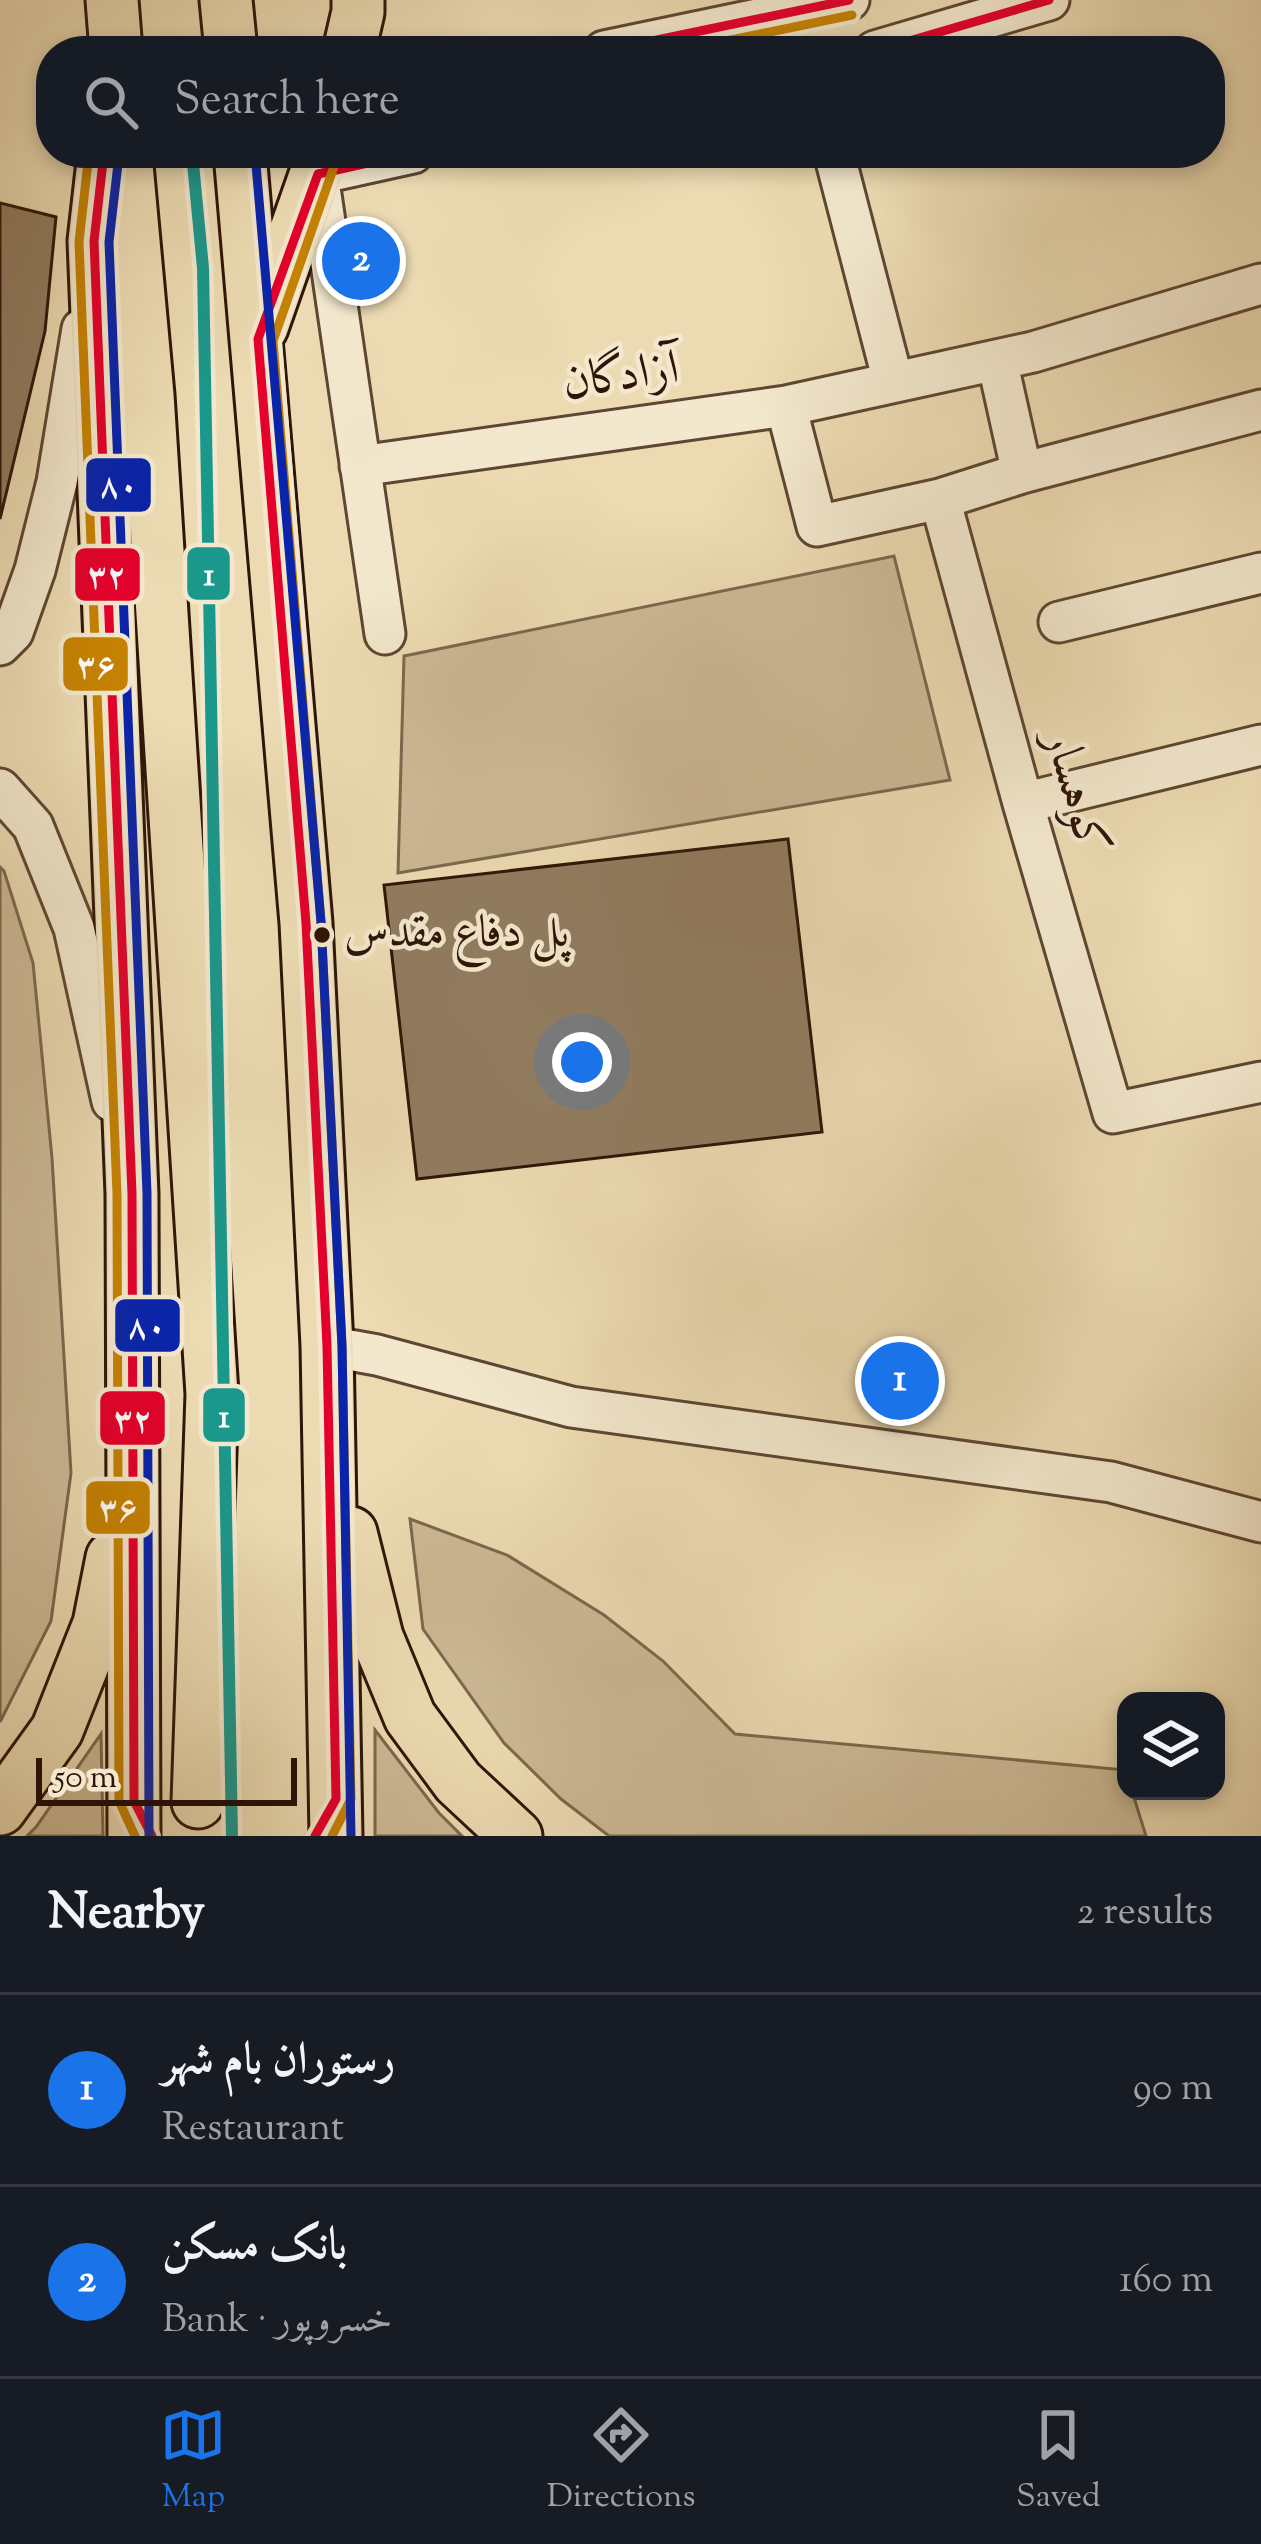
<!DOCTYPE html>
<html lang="en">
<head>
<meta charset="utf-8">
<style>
  :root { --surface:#171b24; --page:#242831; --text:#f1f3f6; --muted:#9ea1a6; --line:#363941; --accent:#1a73e8 }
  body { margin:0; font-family:"Sorts Mill Goudy",Amiri,serif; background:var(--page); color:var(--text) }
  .controls { position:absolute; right:36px; bottom:36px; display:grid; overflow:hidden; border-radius:24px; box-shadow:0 6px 18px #0003 }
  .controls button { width:108px; height:108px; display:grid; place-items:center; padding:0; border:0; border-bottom:3px solid var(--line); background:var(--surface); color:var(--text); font:60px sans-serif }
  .scale { position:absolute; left:36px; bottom:30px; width:261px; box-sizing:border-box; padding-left:12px; border:6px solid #2f1508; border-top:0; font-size:33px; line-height:42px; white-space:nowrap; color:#2f1508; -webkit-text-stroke:9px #f3e8cd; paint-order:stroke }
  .you { position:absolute; left:582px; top:1062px; width:42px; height:42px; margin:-30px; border:9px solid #fff; border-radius:50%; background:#1a73e8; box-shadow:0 0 0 18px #1a73e833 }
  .badge { display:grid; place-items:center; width:78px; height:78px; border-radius:50%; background:var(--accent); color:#fff; font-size:39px; font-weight:700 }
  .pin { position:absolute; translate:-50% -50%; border:6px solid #fff; box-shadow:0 3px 12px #0006 }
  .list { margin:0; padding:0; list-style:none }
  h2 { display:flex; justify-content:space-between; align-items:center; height:156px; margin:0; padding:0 48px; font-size:51px }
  h2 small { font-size:39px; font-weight:400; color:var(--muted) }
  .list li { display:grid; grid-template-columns:78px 1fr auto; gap:36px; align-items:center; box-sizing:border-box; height:192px; padding:0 48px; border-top:3px solid var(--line) }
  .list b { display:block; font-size:45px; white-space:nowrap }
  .list p { margin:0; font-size:39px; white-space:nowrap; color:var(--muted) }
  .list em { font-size:39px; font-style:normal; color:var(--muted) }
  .icon { flex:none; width:66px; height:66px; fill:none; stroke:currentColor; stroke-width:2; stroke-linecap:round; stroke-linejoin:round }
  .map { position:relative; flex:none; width:1261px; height:1836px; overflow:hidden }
  .search { position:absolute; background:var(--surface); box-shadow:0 6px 18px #0003; left:36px; right:36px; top:36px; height:132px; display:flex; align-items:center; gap:30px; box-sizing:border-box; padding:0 42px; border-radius:48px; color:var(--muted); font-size:45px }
  .sheet { height:540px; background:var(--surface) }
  nav { display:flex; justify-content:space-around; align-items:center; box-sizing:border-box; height:168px; border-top:3px solid var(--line); background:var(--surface); font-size:33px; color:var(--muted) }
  nav a { display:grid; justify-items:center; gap:6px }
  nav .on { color:var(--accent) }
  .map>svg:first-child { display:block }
  .green { fill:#ccb995; stroke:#7e674e; stroke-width:3 }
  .building { fill:#917c60; stroke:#2f1508; stroke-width:3 }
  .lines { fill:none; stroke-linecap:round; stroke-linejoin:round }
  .minor-casing { stroke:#5e4632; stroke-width:45 }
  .major-casing { stroke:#2f1508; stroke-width:57 }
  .minor { stroke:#f3e8cd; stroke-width:39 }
  .major { stroke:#ecdbb2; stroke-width:51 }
  .bus-1-casing { stroke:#f3e8cd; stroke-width:18 }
  .bus-2-casing { stroke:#f3e8cd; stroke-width:18 }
  .bus-3-casing { stroke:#f3e8cd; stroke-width:18 }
  .bus-1 { stroke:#e4002b; stroke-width:9 }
  .bus-2 { stroke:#c58202; stroke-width:9 }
  .bus-3 { stroke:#0924aa; stroke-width:9 }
  .metro-1-casing { stroke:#f3e8cd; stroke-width:21 }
  .metro-1 { stroke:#1a988c; stroke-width:12 }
  .bus-dot { fill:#2f1508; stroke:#f3e8cd; stroke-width:4.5 }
  .labels { text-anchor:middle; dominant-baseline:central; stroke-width:9; stroke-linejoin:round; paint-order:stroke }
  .bus-label { font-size:45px; fill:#2f1508; stroke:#f3e8cd; text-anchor:start }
  .street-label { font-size:48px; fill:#2f1508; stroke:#f3e8cd }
  .line-badge { stroke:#f3e8cd; stroke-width:4.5 }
  .badge-label { font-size:33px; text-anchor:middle; font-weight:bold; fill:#fff }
</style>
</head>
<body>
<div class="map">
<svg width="1261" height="1836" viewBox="0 0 1261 1836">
  <rect width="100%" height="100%" fill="#ecdbb2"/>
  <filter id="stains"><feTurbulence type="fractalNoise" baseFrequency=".00167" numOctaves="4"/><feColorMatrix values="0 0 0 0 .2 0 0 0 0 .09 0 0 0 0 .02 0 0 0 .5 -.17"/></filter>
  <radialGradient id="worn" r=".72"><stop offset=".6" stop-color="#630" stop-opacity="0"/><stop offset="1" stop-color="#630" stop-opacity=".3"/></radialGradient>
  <path class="green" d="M894 556 950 780 398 873 404 656Z
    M0 867 4 871 33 963 52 1158 71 1473 51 1621 0 1722Z
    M410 1519 507 1555 604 1615 663 1661 735 1734 1126 1770V1791H1132L1146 1836H609L561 1799 504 1743 423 1629Z
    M375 1730 439 1813 462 1836H375Z
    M101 1734 103 1836H27L36 1827Z"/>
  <path class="building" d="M0 203 56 217 45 331 0 519Z
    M788 839 822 1132 417 1179 384 885Z"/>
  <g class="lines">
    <g class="minor-casing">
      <path id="minor" d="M604 51 849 0
        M875 51 1049 0
        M834 153 893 381
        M997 360 1022 473
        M786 406 817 526 940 499 1022 473 1261 410
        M360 466 786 406 1033 352 1261 284
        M940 499 1023 803 1113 1113 1261 1082
        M1059 622 1261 573
        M385 634 318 174 413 153
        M0 645 13 632 35 570 57 482 82 329
        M0 789 33 826 74 928 112 1101
        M1023 803 1261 745
        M327 1346 377 1355 571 1407 1111 1482 1261 1522"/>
    </g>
    <g class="major-casing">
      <path id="major" d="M112 0 116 51
        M226 0 231 51
        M349 51 358 12V0
        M104 153 94 241 132 1194 134 1836
        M240 153 306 923 327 1346 336 1836
        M126 154 148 395 212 1394 198 1802
        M262 327 323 153
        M351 1533 377 1637 410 1717 458 1782 516 1836
        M0 1809 57 1730 99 1624 112 1558"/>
    </g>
    <use href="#minor" class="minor"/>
    <use href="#major" class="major"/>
    <g class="bus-1-casing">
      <path id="bus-1" d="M604 51 849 0
        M875 51 1049 0
        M104 153 94 241 132 1194 134 1801 152 1836
        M315 1836 336 1799 327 1346 306 923 258 339 318 174 413 153"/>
    </g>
    <g class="bus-2-casing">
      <path id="bus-2" d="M678 51 852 15
        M89 153 79 242 117 1194 119 1801 135 1836
        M332 1836 351 1799 342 1346 321 922 273 341 337 158"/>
    </g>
    <g class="bus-3-casing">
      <path id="bus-3" d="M255 153 321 922 342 1346 351 1836
        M119 155 109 242 147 1193 149 1836"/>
    </g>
    <use href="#bus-1" class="bus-1"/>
    <use href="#bus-2" class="bus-2"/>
    <use href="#bus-3" class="bus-3"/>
    <g class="metro-1-casing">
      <path id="metro-1" d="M192 153 203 268 232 1836"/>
    </g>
    <use href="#metro-1" class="metro-1"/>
  </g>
  <circle class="bus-dot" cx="322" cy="935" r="10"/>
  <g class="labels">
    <g class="bus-label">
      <text x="344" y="935">پل دفاع مقدس</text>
    </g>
    <g class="street-label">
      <text transform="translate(621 378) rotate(-8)">آزادگان</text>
      <text transform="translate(1074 793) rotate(74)">کوهسار</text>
    </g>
  </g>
  <g class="line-badge">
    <rect x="84" y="456" width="69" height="58" rx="12" fill="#0924aa"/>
    <rect x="185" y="545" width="47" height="57" rx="12" fill="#1a988c"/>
    <rect x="73" y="546" width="69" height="57" rx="12" fill="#e4002b"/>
    <rect x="61" y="635" width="69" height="58" rx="12" fill="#c58202"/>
    <rect x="113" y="1297" width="69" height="57" rx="12" fill="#0924aa"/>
    <rect x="201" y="1386" width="46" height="58" rx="12" fill="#1a988c"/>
    <rect x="98" y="1389" width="69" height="58" rx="12" fill="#e4002b"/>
    <rect x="84" y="1479" width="68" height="57" rx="12" fill="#c58202"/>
  </g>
  <g class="badge-label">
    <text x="119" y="496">۸۰</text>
    <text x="209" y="585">1</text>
    <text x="107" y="586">۳۲</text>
    <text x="96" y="676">۳۶</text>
    <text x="147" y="1337">۸۰</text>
    <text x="224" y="1427">1</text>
    <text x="133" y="1430">۳۲</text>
    <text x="118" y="1519">۳۶</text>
  </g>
  <rect width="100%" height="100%" filter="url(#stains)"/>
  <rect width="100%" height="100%" fill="url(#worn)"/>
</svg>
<div class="controls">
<button><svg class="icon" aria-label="layers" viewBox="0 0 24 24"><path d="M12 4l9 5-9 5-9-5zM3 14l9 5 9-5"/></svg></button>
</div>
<div class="scale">50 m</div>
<div class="you"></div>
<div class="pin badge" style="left:900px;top:1381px">1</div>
<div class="pin badge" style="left:361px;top:261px">2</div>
<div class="search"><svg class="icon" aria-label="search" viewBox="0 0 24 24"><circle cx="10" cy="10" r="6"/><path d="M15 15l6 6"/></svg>Search here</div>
</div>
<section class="sheet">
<h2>Nearby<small>2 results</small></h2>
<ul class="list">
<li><span class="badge">1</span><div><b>رستوران بام شهر</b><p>Restaurant</p></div><em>90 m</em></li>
<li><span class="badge">2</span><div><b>بانک مسکن</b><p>Bank · خسروپور</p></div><em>160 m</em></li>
</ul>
</section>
<nav>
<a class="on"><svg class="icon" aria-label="map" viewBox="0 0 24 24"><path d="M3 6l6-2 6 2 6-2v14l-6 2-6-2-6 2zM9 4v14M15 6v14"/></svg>Map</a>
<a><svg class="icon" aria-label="directions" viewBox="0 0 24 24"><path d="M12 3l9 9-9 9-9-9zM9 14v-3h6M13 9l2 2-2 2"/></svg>Directions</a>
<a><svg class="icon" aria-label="saved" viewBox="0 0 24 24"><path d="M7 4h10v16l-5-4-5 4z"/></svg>Saved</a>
</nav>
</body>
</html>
